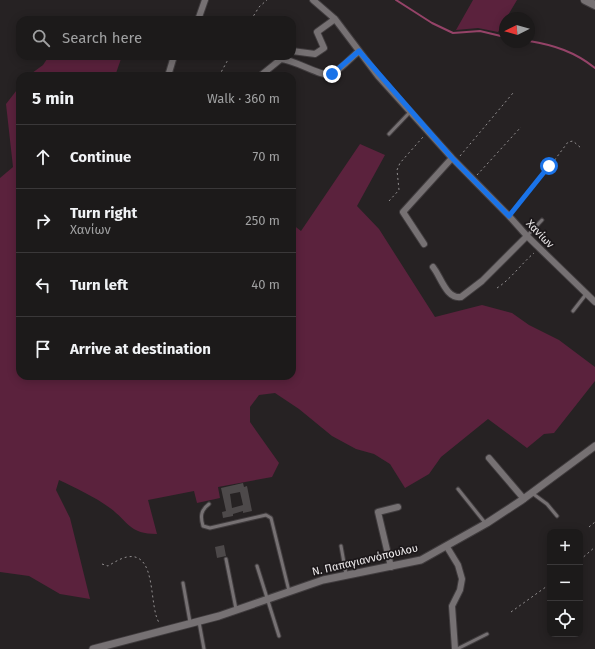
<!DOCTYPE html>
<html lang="en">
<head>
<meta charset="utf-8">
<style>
  :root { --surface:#1c1a1a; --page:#252323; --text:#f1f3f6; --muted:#a0a1a2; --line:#3a3839 }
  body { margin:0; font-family:"Fira Sans",sans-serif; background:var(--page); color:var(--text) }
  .controls { position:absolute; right:12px; bottom:12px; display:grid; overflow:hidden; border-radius:8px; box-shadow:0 2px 10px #0003 }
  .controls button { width:36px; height:36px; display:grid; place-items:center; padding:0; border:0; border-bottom:1px solid var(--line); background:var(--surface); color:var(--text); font:20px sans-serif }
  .compass { position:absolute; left:499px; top:12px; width:36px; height:36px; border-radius:50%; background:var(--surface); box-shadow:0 2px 10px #0003; rotate:265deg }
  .stop { position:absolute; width:12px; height:12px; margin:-9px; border:3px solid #1a73e8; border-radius:50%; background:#fff }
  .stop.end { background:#1a73e8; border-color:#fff; box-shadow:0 1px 4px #0008 }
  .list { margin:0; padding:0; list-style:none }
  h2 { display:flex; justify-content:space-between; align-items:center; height:52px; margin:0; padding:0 16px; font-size:17px }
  h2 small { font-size:13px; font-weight:400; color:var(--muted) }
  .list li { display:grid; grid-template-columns:26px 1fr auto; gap:12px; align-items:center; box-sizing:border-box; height:64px; padding:0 16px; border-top:1px solid var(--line) }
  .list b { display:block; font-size:15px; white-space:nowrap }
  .list p { margin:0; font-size:13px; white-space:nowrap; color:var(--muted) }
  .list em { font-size:13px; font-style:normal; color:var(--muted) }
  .icon { flex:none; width:22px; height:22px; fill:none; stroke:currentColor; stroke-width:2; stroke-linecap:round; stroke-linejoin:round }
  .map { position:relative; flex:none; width:595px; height:649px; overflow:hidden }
  .search { position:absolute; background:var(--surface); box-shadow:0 2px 10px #0003; left:16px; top:16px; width:280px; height:44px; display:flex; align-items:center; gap:10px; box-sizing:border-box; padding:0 14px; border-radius:12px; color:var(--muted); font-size:15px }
  .panel { position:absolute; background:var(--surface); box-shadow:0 2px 10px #0003; left:16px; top:72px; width:280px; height:308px; border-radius:12px }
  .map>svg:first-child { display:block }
  .green { fill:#5b223d }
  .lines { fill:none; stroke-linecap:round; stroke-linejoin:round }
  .stream { stroke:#954368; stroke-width:2 }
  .building { fill:#4d494a; fill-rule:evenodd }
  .service-casing { stroke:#403c3e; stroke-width:5 }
  .minor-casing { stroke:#403c3e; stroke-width:8 }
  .tertiary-casing { stroke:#403c3e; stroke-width:9 }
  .secondary-casing { stroke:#403c3e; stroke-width:10 }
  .path { stroke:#939091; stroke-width:1; stroke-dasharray:2 3; stroke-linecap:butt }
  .service { stroke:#767173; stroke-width:3 }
  .minor { stroke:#767173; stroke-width:6 }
  .tertiary { stroke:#767173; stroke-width:7 }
  .secondary { stroke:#767173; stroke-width:8 }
  .route { stroke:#1a73e8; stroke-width:5 }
  .labels { text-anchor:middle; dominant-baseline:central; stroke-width:3.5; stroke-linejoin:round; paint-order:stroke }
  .street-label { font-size:11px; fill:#efeced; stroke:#1c181a }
</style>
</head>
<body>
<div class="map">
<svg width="595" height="649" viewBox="0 0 595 649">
  <rect width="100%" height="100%" fill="#262223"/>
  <path class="green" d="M473 0H517L498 32 478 28 456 30Z
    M49 56H122L115 76H28L43 65Z
    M20 86V376H292V224L301 231 360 144 385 155 357 206 379 229 435 317 482 305 512 313 529 325 559 340 595 367V381L554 433 544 434 527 448 488 419 441 457 429 474 405 488 390 464 374 454 356 449 332 436 299 409 275 393 259 395 250 407V422L279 463 272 477 218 487 220 498 197 503 194 491 148 500 157 534C129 534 129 522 110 508 95 497 76 488 59 480L56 490 70 518 90 599 60 594 29 576 0 572V178L13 167 6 104Z"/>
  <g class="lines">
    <path class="stream" d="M396 0 432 23 453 33 480 31 505 37
      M529 41C554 45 575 52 595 68"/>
  </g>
  <path class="building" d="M243 483 244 487 247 486 252 511 243 513V511L233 514V516L223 518 222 512 226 511 221 488ZM240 492 243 505 232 508 230 494Z
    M224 545 226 556 217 558 215 547Z"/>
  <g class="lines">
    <g class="service-casing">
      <path id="service" d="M389 134 410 112
        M527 236 542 220
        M573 311 587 293
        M458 489 486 524
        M532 493 547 504 557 516
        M209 504C201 510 200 516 203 526L210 528 266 515 271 518 289 591
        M341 546 346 574
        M226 559 236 609
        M257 566 279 636
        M183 583 190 622
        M199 622 204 649
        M457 649 487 634"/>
    </g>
    <g class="minor-casing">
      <path id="minor" d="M313 0 335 19 378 76 452 158 509 216 527 236 595 302
        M198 20 205 0
        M292 51 315 54 324 48 317 32 335 19
        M168 76 174 56
        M260 76 281 59C296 60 322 78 332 74 341 69 351 58 359 51
        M424 244 403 212 452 158
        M433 267C441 277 446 299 461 297L482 281 527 236
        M489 458 524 499
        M447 547 458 565 462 579 460 590 452 606 455 649
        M391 567 378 512 398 507"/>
    </g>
    <g class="tertiary-casing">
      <path id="tertiary" d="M93 649 219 616 323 580 421 560 487 523 522 500 595 446"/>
    </g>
    <g class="secondary-casing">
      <path id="secondary" d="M585 0 595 5"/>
    </g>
    <path class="path" d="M251 20 259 7 267 0
      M219 76 230 56
      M460 156 513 93
      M477 175 521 127
      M389 201 399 190 397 170 400 163 423 137
      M513 210 536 185 568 142 573 141 581 148
      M497 288C511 279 521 264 534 253
      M589 527 595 522
      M580 560 595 547
      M102 564 108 566C113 563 121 558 127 557 158 551 148 609 160 624
      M511 612 550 584"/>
    <use href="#service" class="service"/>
    <use href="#minor" class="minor"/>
    <use href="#tertiary" class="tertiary"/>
    <use href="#secondary" class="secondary"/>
  </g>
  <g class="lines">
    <path class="route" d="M332 74 359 51 452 158 509 216 549 166"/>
  </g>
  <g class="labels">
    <g class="street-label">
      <text transform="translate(540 234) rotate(46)">Χανίων</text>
      <text transform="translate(365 560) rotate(-13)">Ν. Παπαγιαννόπουλου</text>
    </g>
  </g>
</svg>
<div class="controls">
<button>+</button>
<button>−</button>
<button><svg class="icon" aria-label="locate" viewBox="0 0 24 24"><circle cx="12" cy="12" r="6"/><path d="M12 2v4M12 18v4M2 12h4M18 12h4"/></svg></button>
</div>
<svg class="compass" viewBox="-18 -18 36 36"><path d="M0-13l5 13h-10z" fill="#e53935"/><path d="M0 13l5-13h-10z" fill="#a0a1a2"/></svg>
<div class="stop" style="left:549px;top:166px"></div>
<div class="stop end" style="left:332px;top:74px"></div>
<div class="search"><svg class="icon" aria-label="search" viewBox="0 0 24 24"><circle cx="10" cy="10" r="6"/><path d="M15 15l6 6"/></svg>Search here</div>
<section class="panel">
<h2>5 min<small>Walk · 360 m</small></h2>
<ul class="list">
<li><svg class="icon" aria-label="ahead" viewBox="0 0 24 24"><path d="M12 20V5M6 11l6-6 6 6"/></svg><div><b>Continue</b></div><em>70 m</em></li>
<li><svg class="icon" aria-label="right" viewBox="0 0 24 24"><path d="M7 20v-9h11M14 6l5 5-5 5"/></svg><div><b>Turn right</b><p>Χανίων</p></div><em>250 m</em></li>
<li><svg class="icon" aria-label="left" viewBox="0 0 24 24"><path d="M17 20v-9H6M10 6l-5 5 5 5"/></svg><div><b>Turn left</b></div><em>40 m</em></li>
<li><svg class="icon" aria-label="arrive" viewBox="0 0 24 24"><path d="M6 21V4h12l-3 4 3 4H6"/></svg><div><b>Arrive at destination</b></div></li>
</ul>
</section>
</div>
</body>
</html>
